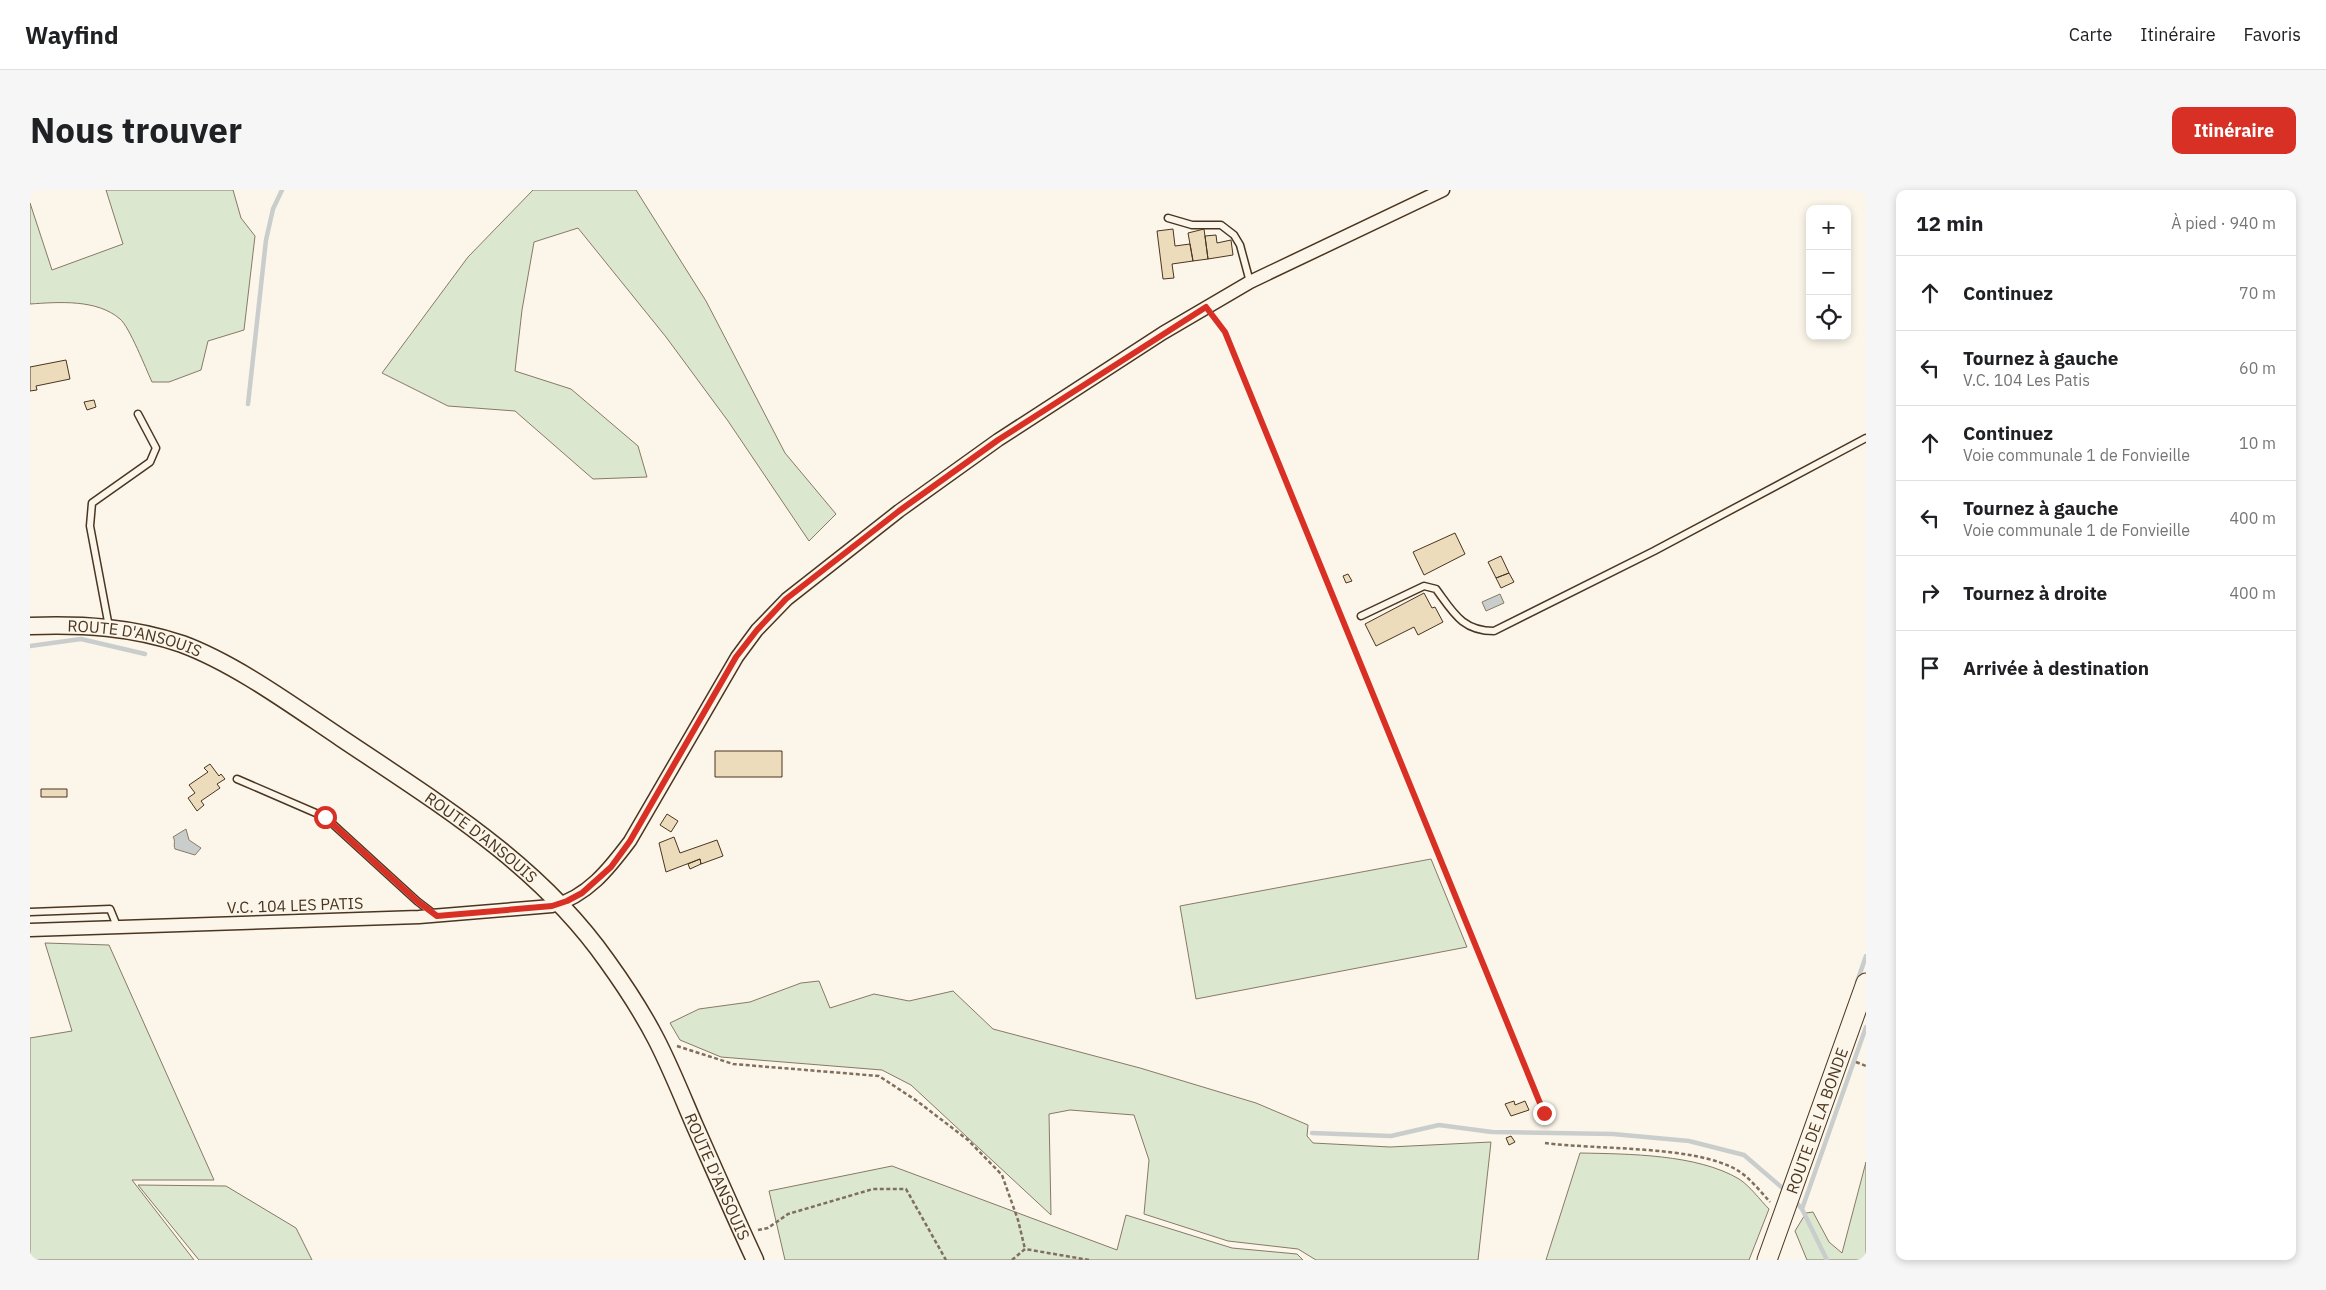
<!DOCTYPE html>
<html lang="fr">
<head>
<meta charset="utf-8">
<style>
  :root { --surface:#fff; --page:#f6f6f6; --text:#202124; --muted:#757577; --line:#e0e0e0; --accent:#d93025 }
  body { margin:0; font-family:"IBM Plex Sans",sans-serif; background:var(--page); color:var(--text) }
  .controls { position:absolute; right:15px; top:15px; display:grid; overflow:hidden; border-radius:10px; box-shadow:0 2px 8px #0003 }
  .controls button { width:45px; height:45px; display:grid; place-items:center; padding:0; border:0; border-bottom:1px solid var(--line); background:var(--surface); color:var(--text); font:25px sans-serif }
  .stop { position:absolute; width:15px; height:15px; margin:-11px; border:4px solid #d93025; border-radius:50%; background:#fff }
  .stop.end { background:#d93025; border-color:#fff; box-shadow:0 1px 5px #0008 }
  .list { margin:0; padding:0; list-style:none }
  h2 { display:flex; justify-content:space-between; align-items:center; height:65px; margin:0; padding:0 20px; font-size:21px }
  h2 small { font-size:16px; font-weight:400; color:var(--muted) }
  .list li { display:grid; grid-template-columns:32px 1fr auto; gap:15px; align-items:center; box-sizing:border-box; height:75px; padding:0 20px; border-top:1px solid var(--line) }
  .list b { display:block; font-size:19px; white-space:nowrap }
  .list p { margin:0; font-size:16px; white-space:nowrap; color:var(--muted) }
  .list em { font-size:16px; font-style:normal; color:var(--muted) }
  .icon { flex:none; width:28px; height:28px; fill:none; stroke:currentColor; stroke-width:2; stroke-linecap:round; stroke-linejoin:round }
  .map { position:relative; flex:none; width:1836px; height:1070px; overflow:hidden; border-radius:10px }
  header { display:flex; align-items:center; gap:30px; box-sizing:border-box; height:70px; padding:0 25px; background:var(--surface); border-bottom:1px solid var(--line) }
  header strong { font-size:24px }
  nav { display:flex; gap:28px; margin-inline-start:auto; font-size:18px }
  .intro { display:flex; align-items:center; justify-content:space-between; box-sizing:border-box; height:120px; padding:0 30px }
  h1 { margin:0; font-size:35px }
  .button { padding:12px 22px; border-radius:10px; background:var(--accent); color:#fff; font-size:18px; font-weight:700 }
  main { display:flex; gap:30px; padding:0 30px }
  aside { flex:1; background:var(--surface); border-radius:10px; box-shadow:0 2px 8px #0003 }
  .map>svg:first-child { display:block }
  .green { fill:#dce7d0; stroke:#887966 }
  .water { fill:#c9cecd; stroke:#887966 }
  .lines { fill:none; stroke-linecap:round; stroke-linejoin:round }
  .stream { stroke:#c9cecd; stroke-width:4.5 }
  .building { fill:#ecdcbc; stroke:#4a3520 }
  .service-casing { stroke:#4a3520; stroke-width:9 }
  .minor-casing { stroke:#4a3520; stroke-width:15 }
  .tertiary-casing { stroke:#4a3520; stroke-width:19 }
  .secondary-casing { stroke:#4a3520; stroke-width:21 }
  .path { stroke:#7f6f5c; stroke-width:2.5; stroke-dasharray:4 2.5; stroke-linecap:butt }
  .service { stroke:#fbf6e9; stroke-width:6 }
  .minor { stroke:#fbf6e9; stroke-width:12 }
  .tertiary { stroke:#fbf6e9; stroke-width:16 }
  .secondary { stroke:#fbf6e9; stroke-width:19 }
  .route { stroke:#d93025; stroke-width:6 }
  .labels { text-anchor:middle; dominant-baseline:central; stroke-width:4; stroke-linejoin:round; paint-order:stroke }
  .street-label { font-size:16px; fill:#4a3520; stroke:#fbf6e9 }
</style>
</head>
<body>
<header>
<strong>Wayfind</strong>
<nav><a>Carte</a><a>Itinéraire</a><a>Favoris</a></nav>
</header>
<div class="intro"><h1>Nous trouver</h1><a class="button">Itinéraire</a></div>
<main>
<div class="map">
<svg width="1836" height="1070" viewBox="0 0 1836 1070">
  <rect width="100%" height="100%" fill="#fbf6e9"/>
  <path class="green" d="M76 0H203L211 28 225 46 214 140 178 151 171 180 139 192H122C116 179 99 136 90 129 67 109 29 112 0 114V13L22 80 93 54Z
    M503 0H606L676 111 755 263 806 324 779 351 698 231 636 147 548 38 504 52 492 120 485 181 541 199 608 256 617 287 563 289 485 221 418 216 352 183 438 67Z
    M1401 669 1437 757 1166 809 1150 716Z
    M15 753 79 755 184 990H102L164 1070H0V848L42 841Z
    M789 791 800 818 844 804 879 811 923 801 963 839 1110 878 1226 913 1278 935 1277 946 1283 953 1360 957 1461 952 1448 1070H1286L1268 1059 1198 1051 1114 1024 1119 970 1104 925 1040 920 1019 924 1021 1025 881 895 852 880 691 867 650 850 640 833 669 819 720 812 771 793Z
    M1550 963C1598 964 1667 964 1709 989 1720 996 1730 1010 1739 1019L1719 1070H1516Z
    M1836 972V1070H1777L1765 1041 1776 1023 1783 1022 1799 1052 1812 1063Z
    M862 976 1087 1060 1096 1025 1202 1058 1267 1064 1273 1070H755L739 1001Z
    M108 995 196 996 266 1038 282 1070H169Z"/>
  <path class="water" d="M1470 404 1474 413 1456 421 1452 412Z
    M156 639 159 650 171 658 165 665 145 659C143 655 146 651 143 647Z"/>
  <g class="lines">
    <path class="stream" d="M218 214 236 50 243 19 252 0
      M0 456 51 449 115 464
      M1827 792 1836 766
      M1282 943 1361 946 1409 935 1462 942 1583 944 1659 951 1714 965 1756 1001
      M1765 1011 1772 1019 1797 1070
      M1772 1019 1836 837"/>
  </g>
  <path class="building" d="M1143 39 1145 56 1160 54 1163 71 1142 74 1144 88 1133 89 1127 41Z
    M1174 39 1178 69 1163 71 1158 43Z
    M1186 45 1187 53 1201 50 1203 65 1178 69 1175 46Z
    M36 170 40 189 6 196 7 200 0 201V177Z
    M64 210 66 217 57 220 54 212Z
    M1425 343 1435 364 1394 385 1383 362Z
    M1471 366 1479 383 1466 388 1458 372Z
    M1479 383 1484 392 1471 398 1466 388Z
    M1318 384 1322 391 1316 393 1313 386Z
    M1394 403 1402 418 1405 417 1413 432 1388 445 1384 437 1346 456 1335 434Z
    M685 561H752V587H685Z
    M180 574 189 586 191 584 195 589 187 594 190 598 171 611 174 615 167 621 158 608 165 603 159 595 178 582 174 578Z
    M11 599H37V607H11Z
    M637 624 648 631 641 642 630 635Z
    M644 647 650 663 687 650 693 666 671 674 670 669 636 682 629 653Z
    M670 669 671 674 660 679 658 674Z
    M1484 911 1485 915 1495 911 1499 920 1481 926 1475 914Z
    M1481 946 1485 952 1479 955 1476 948Z"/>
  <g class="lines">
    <g class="service-casing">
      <path id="service" d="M1138 28 1162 35H1191L1204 45 1210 55 1220 92
        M1331 426 1394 396 1406 399C1423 422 1432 441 1464 441L1624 361 1836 248
        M79 437 60 336 62 313 120 272 126 258 108 224
        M207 589 295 627 387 711 404 724
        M0 722 80 719 87 736"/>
    </g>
    <g class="minor-casing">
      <path id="minor" d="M0 740 389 727 522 716C557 707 579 679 600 651L707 467 727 440 757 409 869 321 968 250 1133 143 1220 92 1413 0"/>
    </g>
    <g class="tertiary-casing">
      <g id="tertiary">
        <path id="s1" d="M0 436C52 434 102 437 152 454 206 474 263 516 311 548 408 613 509 674 577 771 595 796 612 822 626 849 640 876 652 906 664 934 684 979 704 1025 725 1070"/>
      </g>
    </g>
    <g class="secondary-casing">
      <g id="secondary">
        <path id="s2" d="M1737 1070 1836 793"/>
      </g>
    </g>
    <path class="path" d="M1184 128 1195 142 1514 923
      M647 856 703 874 849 886 887 911 938 950 972 985 988 1030 995 1059
      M1826 872 1836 876
      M1515 953C1567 960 1664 955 1707 980 1719 987 1730 1001 1740 1012
      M728 1040 738 1038 758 1024 843 999H876L916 1070
      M982 1070 995 1059 1059 1070"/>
    <use href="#service" class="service"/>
    <use href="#minor" class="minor"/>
    <use href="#tertiary" class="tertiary"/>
    <use href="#secondary" class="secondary"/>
  </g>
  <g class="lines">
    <path class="route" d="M295 627 387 711 407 726 522 716 537 711 552 703 581 677 600 651 706 467 727 440 756 409 869 321 968 250 1176 117 1195 142 1514 923"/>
  </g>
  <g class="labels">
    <g class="street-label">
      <text stroke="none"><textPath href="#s1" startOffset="106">ROUTE D'ANSOUIS</textPath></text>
      <text stroke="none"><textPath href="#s1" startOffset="511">ROUTE D'ANSOUIS</textPath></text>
      <text transform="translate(265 715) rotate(-2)">V.C. 104 LES PATIS</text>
      <text stroke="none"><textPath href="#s2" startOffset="148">ROUTE DE LA BONDE</textPath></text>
      <text stroke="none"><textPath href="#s1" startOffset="931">ROUTE D'ANSOUIS</textPath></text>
    </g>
  </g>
</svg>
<div class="controls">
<button>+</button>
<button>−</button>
<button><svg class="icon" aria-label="locate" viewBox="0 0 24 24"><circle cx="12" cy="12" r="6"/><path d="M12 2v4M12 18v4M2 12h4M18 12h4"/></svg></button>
</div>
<div class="stop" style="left:295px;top:627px"></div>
<div class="stop end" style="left:1514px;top:923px"></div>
</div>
<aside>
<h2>12 min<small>À pied · 940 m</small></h2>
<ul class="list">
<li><svg class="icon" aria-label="ahead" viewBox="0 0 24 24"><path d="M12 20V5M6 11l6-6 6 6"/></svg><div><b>Continuez</b></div><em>70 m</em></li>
<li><svg class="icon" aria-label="left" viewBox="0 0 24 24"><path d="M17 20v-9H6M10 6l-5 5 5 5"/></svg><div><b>Tournez à gauche</b><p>V.C. 104 Les Patis</p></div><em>60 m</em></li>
<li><svg class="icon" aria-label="ahead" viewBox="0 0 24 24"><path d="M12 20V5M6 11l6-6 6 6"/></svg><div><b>Continuez</b><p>Voie communale 1 de Fonvieille</p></div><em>10 m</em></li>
<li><svg class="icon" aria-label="left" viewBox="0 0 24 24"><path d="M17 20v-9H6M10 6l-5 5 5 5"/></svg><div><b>Tournez à gauche</b><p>Voie communale 1 de Fonvieille</p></div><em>400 m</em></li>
<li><svg class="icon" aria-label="right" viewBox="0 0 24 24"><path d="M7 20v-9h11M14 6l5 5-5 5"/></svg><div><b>Tournez à droite</b></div><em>400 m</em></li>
<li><svg class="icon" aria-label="arrive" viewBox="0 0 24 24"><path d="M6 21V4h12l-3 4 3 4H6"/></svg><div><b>Arrivée à destination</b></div></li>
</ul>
</aside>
</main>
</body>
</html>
